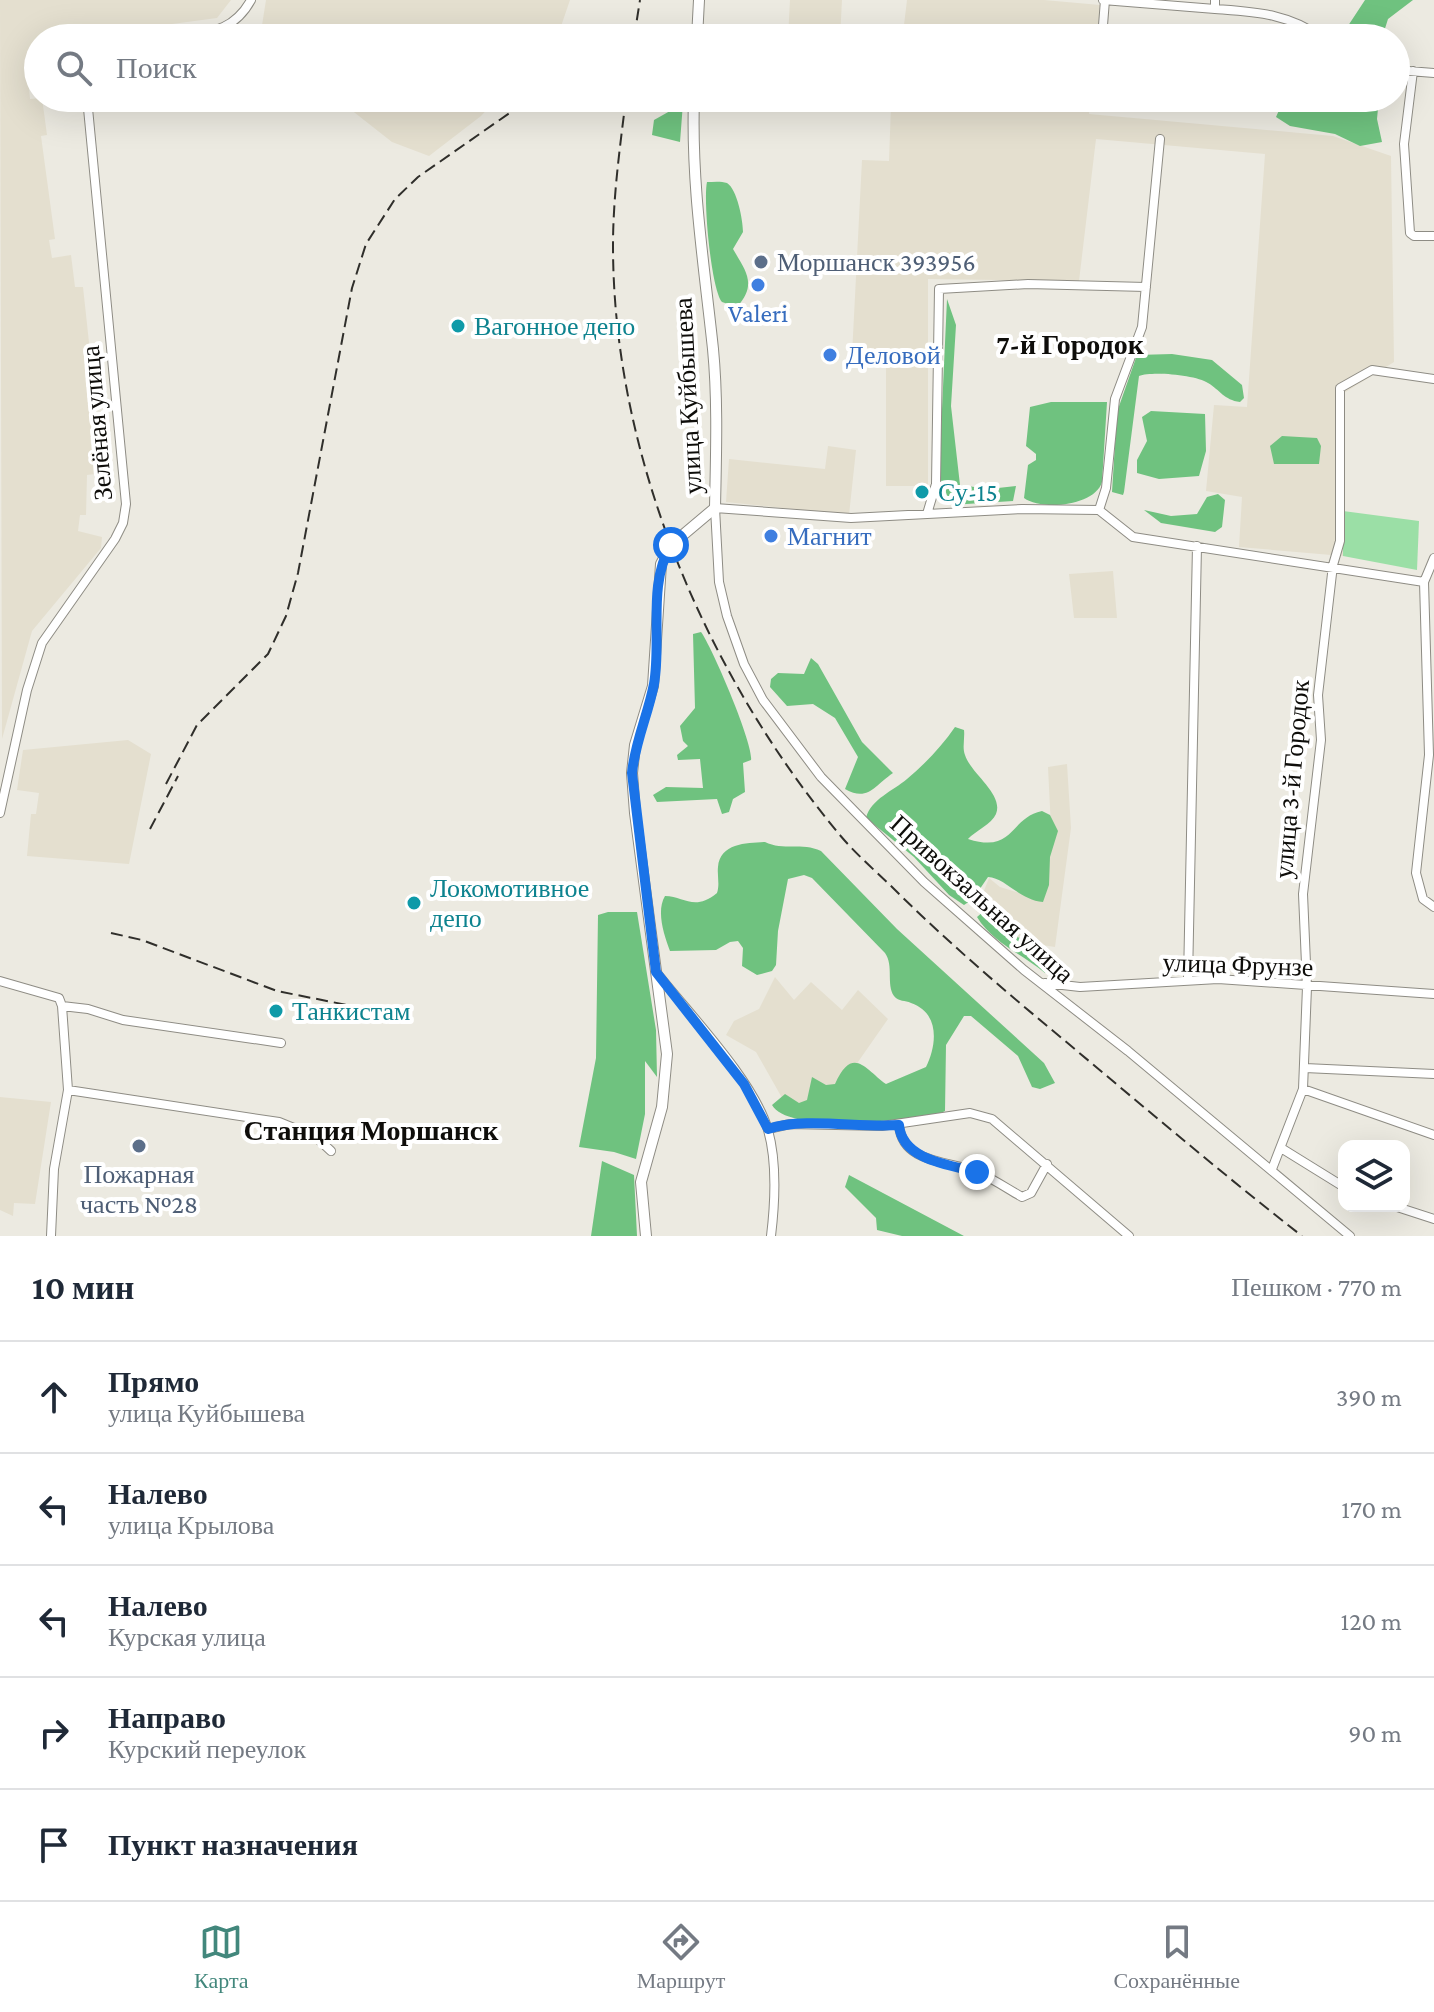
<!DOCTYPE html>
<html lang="ru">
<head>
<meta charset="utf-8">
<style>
  :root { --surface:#fff; --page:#f6f6f7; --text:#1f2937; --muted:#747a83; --line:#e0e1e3; --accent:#42877c }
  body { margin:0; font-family:"Crimson Pro",serif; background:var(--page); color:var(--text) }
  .controls { position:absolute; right:24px; bottom:24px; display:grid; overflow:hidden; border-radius:16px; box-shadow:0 8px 32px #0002 }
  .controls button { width:72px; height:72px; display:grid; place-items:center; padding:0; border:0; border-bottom:2px solid var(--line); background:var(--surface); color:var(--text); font:40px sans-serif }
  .stop { position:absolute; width:24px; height:24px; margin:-18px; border:6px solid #1a73e8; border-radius:50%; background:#fff }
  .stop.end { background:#1a73e8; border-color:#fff; box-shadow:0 2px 8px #0008 }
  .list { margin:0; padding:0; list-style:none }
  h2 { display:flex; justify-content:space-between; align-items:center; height:104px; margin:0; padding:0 32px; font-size:34px }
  h2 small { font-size:26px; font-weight:400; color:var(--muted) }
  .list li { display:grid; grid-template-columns:52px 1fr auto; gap:24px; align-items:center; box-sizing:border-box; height:112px; padding:0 32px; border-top:2px solid var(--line) }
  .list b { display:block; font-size:30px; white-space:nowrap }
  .list p { margin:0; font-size:26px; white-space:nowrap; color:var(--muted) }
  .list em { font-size:26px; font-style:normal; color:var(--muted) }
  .icon { flex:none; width:44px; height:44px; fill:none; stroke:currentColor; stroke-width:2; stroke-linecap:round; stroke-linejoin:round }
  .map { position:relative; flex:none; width:1434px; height:1236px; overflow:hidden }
  .search { position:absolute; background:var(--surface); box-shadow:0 8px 32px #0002; left:24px; right:24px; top:24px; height:88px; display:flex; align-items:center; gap:20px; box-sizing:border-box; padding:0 28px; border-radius:44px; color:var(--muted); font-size:30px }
  .sheet { height:664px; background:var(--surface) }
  nav { display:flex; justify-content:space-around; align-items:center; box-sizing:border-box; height:112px; border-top:2px solid var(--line); background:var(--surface); font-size:22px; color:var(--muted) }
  nav a { display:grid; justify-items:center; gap:4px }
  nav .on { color:var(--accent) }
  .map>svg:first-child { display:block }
  .built { fill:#e4dfcf }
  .green { fill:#9bdfa6 }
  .forest { fill:#6fc27f }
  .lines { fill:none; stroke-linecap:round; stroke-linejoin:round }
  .minor-casing { stroke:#8e8c84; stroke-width:10 }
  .tertiary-casing { stroke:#8e8c84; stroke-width:12 }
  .minor { stroke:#fff; stroke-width:8 }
  .tertiary { stroke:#fff; stroke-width:10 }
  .rail { stroke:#302f2b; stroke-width:2; stroke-dasharray:12 6; stroke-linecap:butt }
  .route { stroke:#1a73e8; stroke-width:10 }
  .service-dot { fill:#5c6f8a; stroke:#fff; stroke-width:3 }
  .shop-dot { fill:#3f7fe0; stroke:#fff; stroke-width:3 }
  .culture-dot { fill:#0f9aa8; stroke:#fff; stroke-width:3 }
  .labels { text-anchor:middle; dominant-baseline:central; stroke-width:8; stroke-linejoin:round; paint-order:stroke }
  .service-label { font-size:26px; fill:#4e5e75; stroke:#fff; text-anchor:start }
  .shop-label { font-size:26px; fill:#366cbe; stroke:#fff; text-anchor:start }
  .culture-label { font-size:26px; fill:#0d838f; stroke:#fff; text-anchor:start }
  .street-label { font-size:26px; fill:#0e0d0a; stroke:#fff }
  .neighbourhood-label { font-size:28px; font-weight:bold; fill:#0e0d0a; stroke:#fff }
</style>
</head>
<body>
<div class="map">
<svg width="1434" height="1236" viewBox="0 0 1434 1236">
  <rect width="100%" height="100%" fill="#eceae1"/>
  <path class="built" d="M0 0H231L217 18 67 38H38L35 43 38 77 28 78 30 99 42 98 47 135 41 136 55 239 49 240 52 258 71 255 75 287H83L99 435 90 437 95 474 87 475 86 515H80L78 531 102 537 101 548 32 631 2 739Z
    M266 0H570L557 38H260Z
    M790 0H842L840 38H788Z
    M907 0H1044L1100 5 1097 38H957V28L904 25Z
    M336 98H498L481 116 429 156 392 142Z
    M953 98H1090L1089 114 1333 136 1391 156 1394 362 1344 393 1343 556 1239 547 1242 497 1206 491 1214 405 1247 407 1265 154 1096 139 1079 281 928 279V486H886V357L852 355 862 160 889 161 891 105 952 107Z
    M828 446 856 450 849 515 726 502 729 459 825 469Z
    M1113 571 1117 618H1074L1069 574Z
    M128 740 151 754 129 864 27 856 31 814H36L39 793 17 790 23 750Z
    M1067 764 1071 828 1055 947 1016 941 976 911 989 878 1000 887 1039 899 1051 828 1048 767Z
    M775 977 794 1000 811 982 842 1010 858 990 888 1019 837 1092 790 1112 756 1052 726 1035 734 1021 759 1009Z
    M0 1097 51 1102 35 1204 14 1203 13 1216 0 1210Z"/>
  <path class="green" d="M1343 511 1419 521 1417 570 1343 556Z"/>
  <path class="forest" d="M1365 0H1413L1388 19 1382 38H1340Z
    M665 98H681L683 103 680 142 652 135 654 120 670 111 663 107Z
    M1338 98H1379L1377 119 1382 142 1360 146 1335 134 1290 126 1276 117 1280 108 1302 111 1322 102 1337 110Z
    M707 182C713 182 721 181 727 183 737 189 743 220 743 232L733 249C745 270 758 284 737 307L722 302C711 289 703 199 707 182Z
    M947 299 956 325 951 406 960 485 989 489 1016 486 1013 501 951 505 939 475Z
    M1172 354 1212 360 1242 385 1244 398 1240 402C1224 400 1220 390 1208 383 1196 375 1152 371 1139 376L1124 492 1123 495 1112 492 1117 412 1137 355Z
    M1051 402H1107L1102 482C1095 506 1042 511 1024 498L1028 465 1036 460V454L1026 446 1030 407Z
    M1151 411 1205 414 1206 451 1199 476 1159 479 1137 473V460L1147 441 1142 417Z
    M1282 436 1317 438 1321 446 1319 464H1274L1270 446Z
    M1218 494 1225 500 1222 527 1215 532 1161 523 1144 510 1171 516 1197 514 1207 497Z
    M701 632C712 647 754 745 751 760L743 763 745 792 733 799 729 812 722 814 717 799 657 802 653 795 666 787 703 788 700 759 678 760 677 755 688 746 683 741 680 726 695 708 693 634Z
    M811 658 818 664 862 742 893 773C874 786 868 802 845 789L858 757 835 718 813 704 787 706 770 687 771 679 778 673 804 674Z
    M955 727 964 730C965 739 962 747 965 755 971 774 1004 794 996 814 992 824 975 831 968 839 1015 854 1009 818 1042 811L1050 815 1058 831 1050 857 1049 885 1043 902C1019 900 1006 878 988 877L973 899 964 905 949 895 914 857 866 818C871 799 893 791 907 779 925 764 942 746 955 727Z
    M765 842C783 851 802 842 821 851L897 929 1044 1063 1055 1083 1040 1089 1032 1087 1018 1056 971 1016H964L946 1045 945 1111 939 1114C907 1119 790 1135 772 1105L785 1094 799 1103 807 1100 812 1077 826 1085 835 1084C853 1044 866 1070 886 1084L926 1067C937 1045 940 1013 911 1003 905 1000 899 1002 894 996 886 984 894 966 885 953L812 878 804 875 788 879 778 931 776 965 772 971 757 975 742 966 743 948 738 941 730 942 716 950 670 951C664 935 656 911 665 896 684 896 694 912 717 893 720 884 717 876 718 867 720 843 747 843 765 842Z
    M984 911 1014 929V937C1031 938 1047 944 1054 962L1052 970 1045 973C1022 954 993 943 977 917Z
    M608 912H637L656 1030 657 1077 645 1061V1114L636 1159 614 1152 579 1147 596 1058 598 915Z
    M602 1161 634 1175 637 1236H591Z
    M849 1175 964 1236H902L877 1230 876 1218 845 1187Z"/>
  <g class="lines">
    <g class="minor-casing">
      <path id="minor" d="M1103 0 1215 9V0
        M1215 9C1254 12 1289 13 1322 38
        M173 38C207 32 233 33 251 0
        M1102 38 1105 0
        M1396 70 1434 73
        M1413 71 1404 144 1410 233 1414 236H1434
        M1099 510 1106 488 1115 399 1142 327 1160 139
        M927 514 936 484 939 289 1028 284 1146 287
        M1424 582 1429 755 1416 873 1423 899 1434 907
        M1424 582 1434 558
        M0 813 27 690 42 643 115 539 123 523 126 504 87 98
        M657 973C690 1015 754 1081 768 1130 777 1162 775 1203 771 1236
        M1188 979 1197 546
        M0 981 59 998 62 1006 68 1090 54 1169 51 1236
        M1045 983 1080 987 1218 979 1434 994
        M62 1006 88 1009 123 1020 281 1043
        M1305 1068 1434 1074
        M1303 1089 1434 1135
        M68 1090 279 1122 316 1137 331 1151
        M899 1125C902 1164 950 1161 978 1172 993 1179 1008 1189 1022 1197L1031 1193 1047 1164
        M768 1129 790 1124 882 1126 970 1113 992 1119 1129 1236
        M1281 1148 1344 1187
        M1272 1169 1303 1089 1307 987 1303 894 1321 740 1318 695 1333 565 1340 541V388L1372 370 1434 379
        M1394 1206 1434 1219
        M1350 1236 1128 1051 1024 970 924 882 821 777 763 700 744 664 727 616 719 582 715 508 851 518 1022 509 1099 510 1133 537 1424 582"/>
    </g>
    <g class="tertiary-casing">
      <path id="tertiary" d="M697 38 699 0
        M646 1236 641 1182 662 1107 667 1054 635 813 632 773 635 745 653 686 661 564 671 545 715 508C716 455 718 401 713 349 704 264 691 183 694 98"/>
    </g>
    <use href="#minor" class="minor"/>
    <use href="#tertiary" class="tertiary"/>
    <path class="rail" d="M634 38 640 0
      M626 98C620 147 613 196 613 246 613 456 706 674 839 834 854 852 872 868 889 884 939 934 992 980 1046 1025 1131 1096 1215 1168 1302 1236
      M166 784 197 725 268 654 286 616 298 573 352 288 366 244 395 199 418 177 531 98
      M150 829 178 776
      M111 933 142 940 277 991 347 1005"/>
  </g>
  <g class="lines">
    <path class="route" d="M671 545C647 585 662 639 654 684 648 715 635 742 632 773L656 972 744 1084 768 1129C805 1117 858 1128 899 1125 902 1160 949 1165 977 1172"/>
  </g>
  <g class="service-dot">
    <circle cx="761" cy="262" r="8"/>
    <circle cx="139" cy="1146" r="8"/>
  </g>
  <g class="shop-dot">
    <circle cx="758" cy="285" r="8"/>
    <circle cx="830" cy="355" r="8"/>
    <circle cx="771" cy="536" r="8"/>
  </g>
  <g class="culture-dot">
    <circle cx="458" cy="326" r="8"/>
    <circle cx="922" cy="492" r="8"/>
    <circle cx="414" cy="903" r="8"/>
    <circle cx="276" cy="1011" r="8"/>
  </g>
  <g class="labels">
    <g class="service-label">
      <text x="777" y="262">Моршанск 393956</text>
      <text x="139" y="1174" text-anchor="middle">Пожарная<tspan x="139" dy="30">часть №28</tspan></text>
    </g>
    <g class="shop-label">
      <text x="758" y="313" text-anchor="middle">Valeri</text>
      <text x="846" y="355">Деловой</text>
      <text x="787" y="536">Магнит</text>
    </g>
    <g class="culture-label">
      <text x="474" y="326">Вагонное депо</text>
      <text x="938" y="492">Су-15</text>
      <text x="430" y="888">Локомотивное<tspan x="430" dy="30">депо</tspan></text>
      <text x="292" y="1011">Танкистам</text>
    </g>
    <g class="street-label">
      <text transform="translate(688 396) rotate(-93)">улица Куйбышева</text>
      <text transform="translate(97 423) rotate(-95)">Зелёная улица</text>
      <text transform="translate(1292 779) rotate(-85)">улица 3-й Городок</text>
      <text transform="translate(982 899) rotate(42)">Привокзальная улица</text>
      <text transform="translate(1238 965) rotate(2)">улица Фрунзе</text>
    </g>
    <g class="neighbourhood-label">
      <text x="1070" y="344">7-й Городок</text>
      <text x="371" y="1130">Станция Моршанск</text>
    </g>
  </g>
</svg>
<div class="controls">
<button><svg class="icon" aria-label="layers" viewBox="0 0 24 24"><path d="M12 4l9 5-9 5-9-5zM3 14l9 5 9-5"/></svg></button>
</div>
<div class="stop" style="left:671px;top:545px"></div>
<div class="stop end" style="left:977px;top:1172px"></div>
<div class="search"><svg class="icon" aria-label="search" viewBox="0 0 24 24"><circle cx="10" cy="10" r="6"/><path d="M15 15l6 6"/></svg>Поиск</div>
</div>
<section class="sheet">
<h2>10 мин<small>Пешком · 770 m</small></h2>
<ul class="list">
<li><svg class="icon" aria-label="ahead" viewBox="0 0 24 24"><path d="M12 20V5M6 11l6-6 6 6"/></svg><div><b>Прямо</b><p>улица Куйбышева</p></div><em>390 m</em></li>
<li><svg class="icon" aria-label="left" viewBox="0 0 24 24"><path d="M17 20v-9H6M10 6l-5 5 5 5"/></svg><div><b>Налево</b><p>улица Крылова</p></div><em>170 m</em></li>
<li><svg class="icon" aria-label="left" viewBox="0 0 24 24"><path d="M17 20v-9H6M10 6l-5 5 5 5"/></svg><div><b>Налево</b><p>Курская улица</p></div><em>120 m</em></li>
<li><svg class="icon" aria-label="right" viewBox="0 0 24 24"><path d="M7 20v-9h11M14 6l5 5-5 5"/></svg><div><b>Направо</b><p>Курский переулок</p></div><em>90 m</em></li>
<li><svg class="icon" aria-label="arrive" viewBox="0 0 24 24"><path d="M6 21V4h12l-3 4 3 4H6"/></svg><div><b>Пункт назначения</b></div></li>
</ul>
</section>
<nav>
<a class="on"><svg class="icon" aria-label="map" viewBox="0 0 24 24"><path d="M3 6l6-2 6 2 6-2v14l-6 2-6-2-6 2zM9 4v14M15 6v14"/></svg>Карта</a>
<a><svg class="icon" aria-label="directions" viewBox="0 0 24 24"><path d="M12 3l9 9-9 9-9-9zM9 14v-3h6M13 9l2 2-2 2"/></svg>Маршрут</a>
<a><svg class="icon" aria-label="saved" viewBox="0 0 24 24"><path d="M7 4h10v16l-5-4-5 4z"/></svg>Сохранённые</a>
</nav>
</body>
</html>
